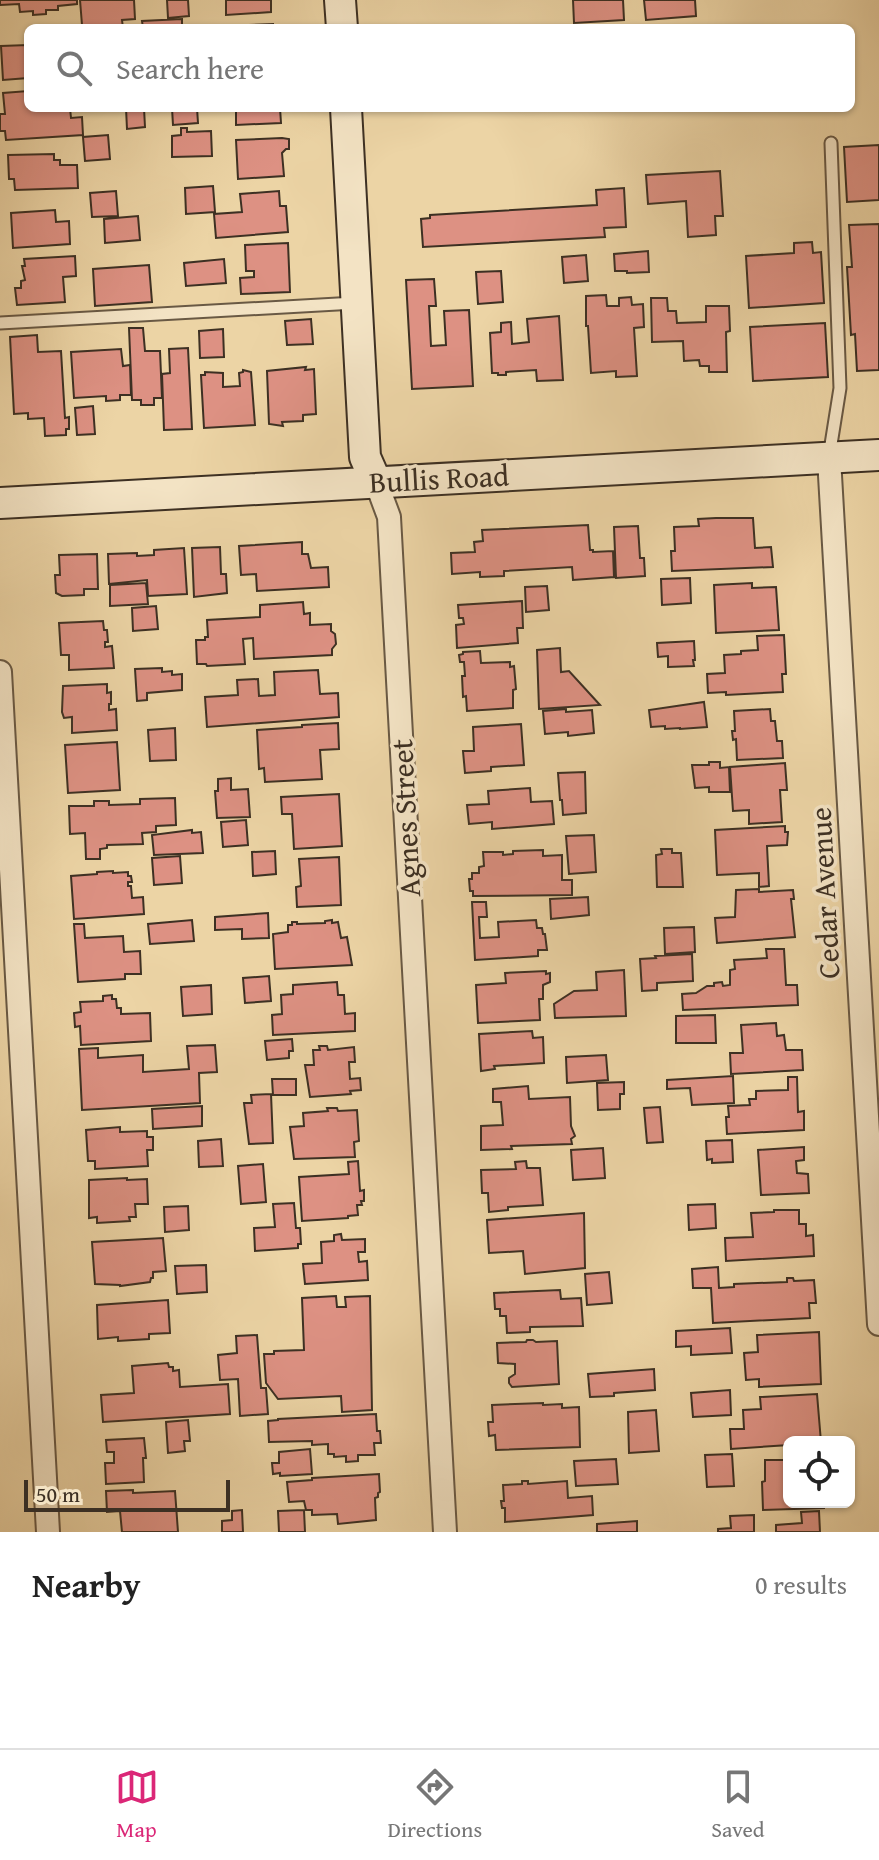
<!DOCTYPE html>
<html lang="en">
<head>
<meta charset="utf-8">
<style>
  :root { --surface:#fff; --page:#f6f6f6; --text:#222; --muted:#767676; --line:#e0e0e0; --accent:#db2777 }
  body { margin:0; font-family:"Gentium Book Plus",serif; background:var(--page); color:var(--text) }
  .controls { position:absolute; right:24px; bottom:24px; display:grid; overflow:hidden; border-radius:12px; box-shadow:0 2px 6px #0004 }
  .controls button { width:72px; height:72px; display:grid; place-items:center; padding:0; border:0; border-bottom:2px solid var(--line); background:var(--surface); color:var(--text); font:40px sans-serif }
  .scale { position:absolute; left:24px; bottom:20px; width:206px; box-sizing:border-box; padding-left:8px; border:4px solid #3d3023; border-top:0; font-size:22px; line-height:28px; white-space:nowrap; color:#3d3023; -webkit-text-stroke:6px #f3e3c4; paint-order:stroke }
  .list { margin:0; padding:0; list-style:none }
  h2 { display:flex; justify-content:space-between; align-items:center; height:104px; margin:0; padding:0 32px; font-size:34px }
  h2 small { font-size:26px; font-weight:400; color:var(--muted) }
  .icon { flex:none; width:44px; height:44px; fill:none; stroke:currentColor; stroke-width:2; stroke-linecap:round; stroke-linejoin:round }
  .map { position:relative; flex:none; width:879px; height:1532px; overflow:hidden }
  .search { position:absolute; background:var(--surface); box-shadow:0 2px 6px #0004; left:24px; right:24px; top:24px; height:88px; display:flex; align-items:center; gap:20px; box-sizing:border-box; padding:0 28px; border-radius:12px; color:var(--muted); font-size:30px }
  .sheet { height:216px; background:var(--surface) }
  nav { display:flex; justify-content:space-around; align-items:center; box-sizing:border-box; height:112px; border-top:2px solid var(--line); background:var(--surface); font-size:22px; color:var(--muted) }
  nav a { display:grid; justify-items:center; gap:4px }
  nav .on { color:var(--accent) }
  .map>svg:first-child { display:block }
  .building { fill:#dd9183; stroke:#3d3023; stroke-width:2 }
  .lines { fill:none; stroke-linecap:round; stroke-linejoin:round }
  .lane-casing { stroke:#695944; stroke-width:15 }
  .street-casing { stroke:#695944; stroke-width:26 }
  .secondary-casing { stroke:#3d3023; stroke-width:34 }
  .lane { stroke:#f3e3c4; stroke-width:11 }
  .street { stroke:#f3e3c4; stroke-width:22 }
  .secondary { stroke:#f3e3c4; stroke-width:30 }
  .labels { text-anchor:middle; dominant-baseline:central; stroke-width:7; stroke-linejoin:round; paint-order:stroke }
  .street-label { font-size:30px; fill:#3d3023; stroke:#f3e3c4 }
</style>
</head>
<body>
<div class="map">
<svg width="879" height="1532" viewBox="0 0 879 1532">
  <rect width="100%" height="100%" fill="#ecd4a5"/>
  <filter id="stains"><feTurbulence type="fractalNoise" baseFrequency=".0025" numOctaves="4"/><feColorMatrix values="0 0 0 0 .2 0 0 0 0 .09 0 0 0 0 .02 0 0 0 .5 -.17"/></filter>
  <radialGradient id="worn" r=".72"><stop offset=".6" stop-color="#630" stop-opacity="0"/><stop offset="1" stop-color="#630" stop-opacity=".3"/></radialGradient>
  <path class="building" d="M0 0H77V4L58 6V10H46V14L33 15V11L20 12 19 4 0 5Z
    M80 0H134L135 19 122 20 123 28H72V25H82Z
    M167 0H188L189 16 168 18Z
    M226 0H271V12L226 15Z
    M573 0H623L624 20 574 23Z
    M644 0H695L696 16 646 20Z
    M182 19V28H143L142 21Z
    M273 24V28H220V26Z
    M28 45V78L3 80 1 46Z
    M28 91V108H70L71 118 82 117 83 135 6 140 5 131H0V114H5L3 93Z
    M126 108H144L145 127 127 129Z
    M172 108H197L198 123 173 125Z
    M223 108H280L281 123 236 125V110L223 111Z
    M181 128H187V132L211 131 212 156 172 157V136L181 135Z
    M108 135 110 159 85 161 83 137Z
    M282 138 289 139V149H286L282 153 284 176 238 179 236 140Z
    M879 145V200L847 202 844 147Z
    M54 154V160H60V165H77L78 188 15 190 14 179H9L8 155Z
    M720 171 723 216H715L716 235 688 237 686 201 648 204 646 175Z
    M213 186 215 212 186 214 185 188Z
    M624 188 626 227 604 228 605 237 423 247 421 219 430 218V215L597 205 596 190Z
    M116 191 118 216 92 217 90 193Z
    M279 191 280 206H286L288 232 216 238 214 214 242 212 240 194Z
    M55 210 56 222 69 221 70 244 13 248 11 213Z
    M138 216 140 240 105 243 104 219Z
    M879 224V370L857 371 855 334 851 335 847 267H852L849 225Z
    M812 242 813 253 821 252 824 303 749 308 746 256 794 253V243Z
    M288 243 290 292 241 294 240 278 254 277V271H246L245 245Z
    M648 251 649 272 627 273V271H615L614 254Z
    M586 255 588 281 564 283 562 257Z
    M75 256 76 276 63 277 65 302 17 305 15 288H21V281L25 280 22 266H25L24 259Z
    M224 259 226 283 186 286 184 263Z
    M149 265 152 302 95 306 93 269Z
    M501 271 503 302 478 304 476 272Z
    M434 279 436 306H429L431 346 446 345 444 311 469 310 473 386 412 389 406 280Z
    M606 295 607 306H619V298L631 297 632 305 643 304 644 327 634 328 637 376 616 377V371L591 373 588 326H586V296Z
    M651 298H667L668 311H676L677 323 706 322V306H729L730 331 726 332 727 372H709V366H700L699 360 684 361 683 341 652 342Z
    M559 316 563 380 537 381 536 370 506 372V375H498V373H492L490 333 501 332V323L511 322 512 344 529 342 527 319Z
    M311 319 313 344 287 345 285 321Z
    M825 323 828 377 753 381 750 327Z
    M129 328H143L145 351H160L162 398H154V405H141V400H132Z
    M223 329 224 357 200 358 199 331Z
    M37 335 38 352 61 351 65 418 69 417V429H66V435L45 436 44 418 28 419V413L14 414 10 337Z
    M188 348 192 429 164 430 162 374 170 373 169 349Z
    M121 349 123 366 130 365 131 395H120V400L106 401V396L74 398 71 352Z
    M306 367 305 370 314 369 316 414 303 415V421L282 422 283 426 269 424 267 371Z
    M243 370 251 372 255 425 204 428 201 375H205V372L223 373V387L240 386 239 373 243 372Z
    M93 406 95 434 77 435 75 408Z
    M716 518H753L755 548 771 547 773 567 672 571 671 551H675L674 527 699 526 698 519Z
    M588 525 590 550H593V552L613 551 614 577 573 580 572 567 504 571V576L480 577V572L452 574 451 553 475 552 474 542 483 541 482 530Z
    M638 526 640 558H644L645 576 616 578 614 527Z
    M302 542V554H308L311 568 328 567 329 587 257 591 256 574 241 575 239 546Z
    M220 547 221 574H226L227 593 194 597 192 548Z
    M184 548 187 594 148 596 147 580 109 584 108 554 137 553V556L154 555V550Z
    M97 554 98 589H84V595L62 596 56 593 55 575H60L59 555Z
    M690 578 691 603 662 605 661 579Z
    M146 583 148 604 110 606V585Z
    M752 583V588L776 587 779 630 716 633 714 585Z
    M547 586 549 610 526 612 525 587Z
    M522 601 523 628H517L518 643 457 648 456 625 464 624 463 618H459L458 605Z
    M303 602 304 614 310 613V625L331 624V631L335 634 336 644 332 649V655L254 659 253 638 243 639 245 664 207 666 206 664H197L196 640H205V637H208L207 620 260 617V605Z
    M156 606 158 629 133 631 132 608Z
    M103 621 104 630H107L108 642H105V647L112 646 114 668 69 670V655H61L59 623Z
    M784 635 786 674H782L783 692 726 695V692L708 693 707 674 725 673 724 655 741 654V651L758 650 757 636Z
    M694 641 695 660H693L694 666 668 667V656L658 657 657 643Z
    M560 648 561 672 569 671 600 705 539 709 537 650Z
    M480 651 481 663 510 662V667L514 666 516 689 513 690V708L467 711 466 696 463 697 462 676H465L464 662H460L459 655 463 654V652Z
    M162 668V672L172 671V675L182 674V690L147 693V700L137 701 135 669Z
    M318 670 320 694 338 693 339 717 207 727 205 697 238 695 237 680 258 679 259 696 275 695 274 672Z
    M107 684V693L111 692V704H109V710L116 709 117 730 72 733V717L64 718 62 712 63 686Z
    M704 702 707 727 680 729V728L665 729V726L651 727 649 710Z
    M566 709V712L592 710 594 733 568 736V732L545 734 543 711Z
    M770 709 771 721H775L777 741H782L783 758 737 760 736 739 733 740 732 731H735L734 711Z
    M338 723 339 749 320 750 322 779 265 782 264 768 259 769 257 730 302 727V725Z
    M521 724 524 765 491 767V771L465 773 463 751H474L473 727Z
    M175 728 176 760 150 761 148 730Z
    M117 742 120 790 68 793 65 745Z
    M709 762H720V768L729 767 730 792H709V787L695 788 692 765H709Z
    M785 763 787 790H780L782 822 749 824V810L733 811 730 767Z
    M585 772 586 813 563 815 562 800H560L558 773Z
    M231 778V790L248 789 250 817 217 818 215 791H218V779Z
    M530 788 531 802 552 801 554 824 492 829V822L469 824 467 805 489 804 488 791Z
    M339 794 342 846 294 849 292 814H282L281 797Z
    M175 798 176 825 156 826V832L142 833 143 844 107 845V848L100 849V859H86L85 833 70 834 69 806H94V801H109V805L140 804V799Z
    M246 820 248 845 223 847 221 822Z
    M785 826V832H788L787 845 767 846 769 886 759 887V873L717 875 715 830Z
    M192 830V833L201 832 203 853 154 855 152 835Z
    M594 835 596 872 569 874 566 836Z
    M661 849H672V853H681L683 887H657L656 855 662 854Z
    M543 850V856L562 855V880H572V895L473 896V891H470L469 879H472V873H479V867L484 866 483 852H503V855L513 854V851Z
    M275 851 276 874 253 876 252 852Z
    M180 856 182 883 154 885 152 858Z
    M339 857 341 905 297 907 296 887 301 886 299 859Z
    M113 871V873L128 872V876H131L132 882H128V886H131L132 898 143 897 144 914 74 919 71 876 97 874V872Z
    M759 889V892L793 890 794 899H791L795 937 717 943 715 918 735 917 736 890Z
    M588 897 589 915 551 919 550 899Z
    M472 902H486L487 917H479L480 938 499 937 498 922 536 920 537 928H542L543 934H545L547 950H538V956L475 960Z
    M268 913 269 938 242 939V929L215 930V917Z
    M192 920 194 941 150 944 148 924Z
    M332 920V923L338 922 341 938 347 937 352 965 275 969 273 934 288 932V925H292V922H297V924L325 923V921Z
    M74 924H84L85 938 123 936 124 952 140 951 141 974H125V979L78 982Z
    M694 927 695 952 665 954 664 928Z
    M766 949H784L786 985H797L798 1005 683 1010 682 994 696 993 707 986H714V983L722 982 723 986 730 985V970L735 969 734 960 767 958Z
    M692 954 693 981 657 983V990L642 991 640 959 656 958 655 956Z
    M624 970 626 1016 555 1018 554 1004 574 991 597 990 596 972Z
    M546 971V974L550 973V982L543 985V999H539L540 1020 478 1023 476 985 506 983 505 973Z
    M269 976 271 1001 245 1003 243 978Z
    M337 982 338 995H344L345 1014 355 1013V1031L273 1035 272 1015 282 1014 281 995 293 994V985Z
    M211 985 212 1014 183 1016 181 987Z
    M112 995V999H116L117 1008H121V1014L150 1013 151 1041 81 1045 80 1026 75 1027 74 1013 81 1012 80 1002 103 1001V996Z
    M715 1015 716 1043H676V1016Z
    M776 1023 777 1036 784 1035 786 1050H802L803 1070 731 1074 730 1053H743L741 1025Z
    M532 1031 533 1038 543 1037 544 1063 494 1066 495 1069 481 1071 479 1034Z
    M292 1039 293 1051H289V1058L267 1060 265 1041Z
    M215 1045 217 1072 199 1073 200 1103 82 1110 79 1049 98 1048V1058L143 1055V1072L189 1069 187 1046Z
    M319 1046H327L328 1050 354 1047 355 1062H349L350 1079 360 1078 361 1090 350 1091 351 1094 310 1097 305 1065H314L313 1050H320Z
    M606 1055 608 1080 567 1083 566 1057Z
    M733 1076 734 1103 692 1105 690 1088 667 1089V1080Z
    M788 1077H797L798 1112 804 1111V1130L727 1134 726 1117H729L728 1106 750 1105 749 1099H756V1091L788 1090Z
    M272 1079H296V1095H273Z
    M624 1082V1094H620V1109L598 1110 597 1083Z
    M528 1086 529 1099 570 1097 571 1126 575 1136 571 1139 572 1144 511 1146 512 1149 481 1150V1126L503 1125 501 1102H493V1089Z
    M271 1094 273 1143 249 1144 244 1103H252L251 1095Z
    M202 1106V1126L153 1129 152 1109Z
    M660 1107 663 1142 647 1143 644 1108Z
    M327 1108H337L338 1111 357 1110 359 1141 354 1142 355 1157 294 1159 290 1127 304 1126 303 1113 328 1111Z
    M120 1127V1132L147 1131V1137H153V1150H147L148 1166 95 1169V1161H88L86 1130Z
    M221 1139 223 1166 199 1167 198 1141Z
    M732 1140 733 1162 712 1163V1159L707 1160 706 1141Z
    M804 1147V1160L796 1161 797 1173 808 1174 809 1193 761 1195 758 1150Z
    M603 1148 605 1178 573 1180 571 1150Z
    M358 1161 360 1191 364 1190V1201H361L362 1205H357L358 1215 348 1216V1218L302 1221 299 1177 349 1174 348 1162Z
    M526 1161 527 1168H540L543 1205 508 1207V1210L489 1212 488 1193H482L481 1170 516 1169 515 1162Z
    M263 1164 266 1202 241 1204 238 1166Z
    M127 1178V1180L147 1179 148 1204H135L136 1217H129L130 1221 97 1223V1217L89 1218V1180Z
    M294 1203 296 1228H300L301 1244H298V1248L255 1251 254 1228 275 1227 273 1204Z
    M715 1204 716 1228 689 1230 688 1205Z
    M188 1206 189 1230 165 1232 164 1207Z
    M774 1210H799V1224H806V1236L813 1235 814 1256 726 1261 725 1238 753 1237 751 1213 774 1212Z
    M584 1213 585 1268 525 1274 523 1251 489 1253 487 1220Z
    M341 1234 342 1240 365 1239V1252H358L359 1262 367 1261 368 1280 305 1284 303 1264 322 1263 321 1242 334 1241V1235Z
    M163 1238 166 1271 153 1272V1278H151L150 1282 120 1286V1285L95 1284 92 1242Z
    M206 1265 207 1292 177 1294 175 1266Z
    M718 1267 719 1288 734 1287V1284L787 1282V1278H793L794 1281 814 1280 816 1303H809L810 1318 713 1323 711 1288H693L692 1269Z
    M609 1272 612 1303 587 1305 585 1274Z
    M560 1290 561 1299 581 1298 583 1326 530 1327V1332L507 1333 506 1316H500V1309H495L494 1293Z
    M336 1296 337 1307H346L345 1297 370 1296 372 1410 342 1412 341 1396 278 1399 266 1383 264 1354H274V1351L304 1350 302 1298Z
    M168 1300 170 1333 149 1334V1339L118 1341V1337L98 1339 97 1305Z
    M730 1328 732 1353 691 1355V1346L676 1347V1331Z
    M819 1332 821 1384 759 1387V1379L746 1380 744 1353 758 1352 757 1335Z
    M257 1335 261 1388H266L268 1414 240 1416 238 1379 220 1380 218 1355 237 1353 236 1336Z
    M527 1340H533L536 1342 557 1341 559 1384 512 1387 509 1383V1378L515 1374V1364L498 1363 497 1343 526 1342Z
    M168 1363 169 1367H173V1371L179 1370 180 1387 228 1384 230 1414 103 1422 101 1395 134 1393 132 1366Z
    M654 1369 655 1390 614 1393V1396L590 1397 588 1374Z
    M730 1390 731 1415 693 1417 691 1393Z
    M817 1394 821 1442H789V1445L731 1449 730 1429H744L743 1410 761 1409 760 1397Z
    M543 1403V1405L562 1404V1408L579 1407 580 1447 496 1450 495 1435 489 1436 488 1422H493L492 1405Z
    M656 1410 659 1451 629 1453 628 1412Z
    M376 1414 377 1431H380L381 1443H374L375 1455H358V1461L346 1462V1456L334 1457V1454H328V1444L312 1445V1441L269 1442 268 1421 278 1420V1419Z
    M188 1420 190 1441H184L185 1451 168 1453 166 1422Z
    M144 1438 146 1458H143L144 1482 106 1484 105 1463H114V1452H107L106 1440Z
    M310 1449 312 1474 280 1476V1473L273 1474 272 1463H279V1452Z
    M732 1454 734 1486 707 1487 705 1455Z
    M616 1459 618 1484 576 1486 574 1461Z
    M765 1460H789V1502H824V1508L763 1510 762 1482 765 1481Z
    M379 1474 380 1492 378 1493V1497L375 1498 376 1520 338 1524 337 1514 312 1515V1510H306L304 1501 289 1502 287 1482 312 1480V1478Z
    M522 1481H528V1484L567 1481 568 1498 592 1496 593 1515 505 1522V1508H502L501 1501H504L503 1485 522 1484Z
    M133 1490V1493L175 1491 178 1532H122L120 1511 107 1512 106 1491Z
    M242 1510 243 1532H222V1521L232 1520V1511Z
    M304 1510 305 1532H279L278 1511Z
    M819 1511 820 1532H776V1525L802 1523 801 1512Z
    M754 1515V1532H718V1529L731 1528 730 1516Z
    M637 1521V1532H597V1524Z"/>
  <g class="lines">
    <g class="lane-casing">
      <path id="lane" d="M0 323 355 303
        M829 457 840 388 831 143"/>
    </g>
    <g class="street-casing">
      <path id="street" d="M829 458 879 1324
        M376 482 389 517 445 1532
        M0 672 48 1532"/>
    </g>
    <g class="secondary-casing">
      <path id="secondary" d="M340 0 342 28
        M346 108 365 457 376 482
        M0 503 879 455"/>
    </g>
    <use href="#lane" class="lane"/>
    <use href="#street" class="street"/>
    <use href="#secondary" class="secondary"/>
  </g>
  <g class="labels">
    <g class="street-label">
      <text transform="translate(439 478) rotate(-3)">Bullis Road</text>
      <text transform="translate(405 818) rotate(-93)">Agnes Street</text>
      <text transform="translate(824 893) rotate(-93)">Cedar Avenue</text>
    </g>
  </g>
  <rect width="100%" height="100%" filter="url(#stains)"/>
  <rect width="100%" height="100%" fill="url(#worn)"/>
</svg>
<div class="controls">
<button><svg class="icon" aria-label="locate" viewBox="0 0 24 24"><circle cx="12" cy="12" r="6"/><path d="M12 2v4M12 18v4M2 12h4M18 12h4"/></svg></button>
</div>
<div class="scale">50 m</div>
<div class="search"><svg class="icon" aria-label="search" viewBox="0 0 24 24"><circle cx="10" cy="10" r="6"/><path d="M15 15l6 6"/></svg>Search here</div>
</div>
<section class="sheet">
<h2>Nearby<small>0 results</small></h2>
<ul class="list">
</ul>
</section>
<nav>
<a class="on"><svg class="icon" aria-label="map" viewBox="0 0 24 24"><path d="M3 6l6-2 6 2 6-2v14l-6 2-6-2-6 2zM9 4v14M15 6v14"/></svg>Map</a>
<a><svg class="icon" aria-label="directions" viewBox="0 0 24 24"><path d="M12 3l9 9-9 9-9-9zM9 14v-3h6M13 9l2 2-2 2"/></svg>Directions</a>
<a><svg class="icon" aria-label="saved" viewBox="0 0 24 24"><path d="M7 4h10v16l-5-4-5 4z"/></svg>Saved</a>
</nav>
</body>
</html>
